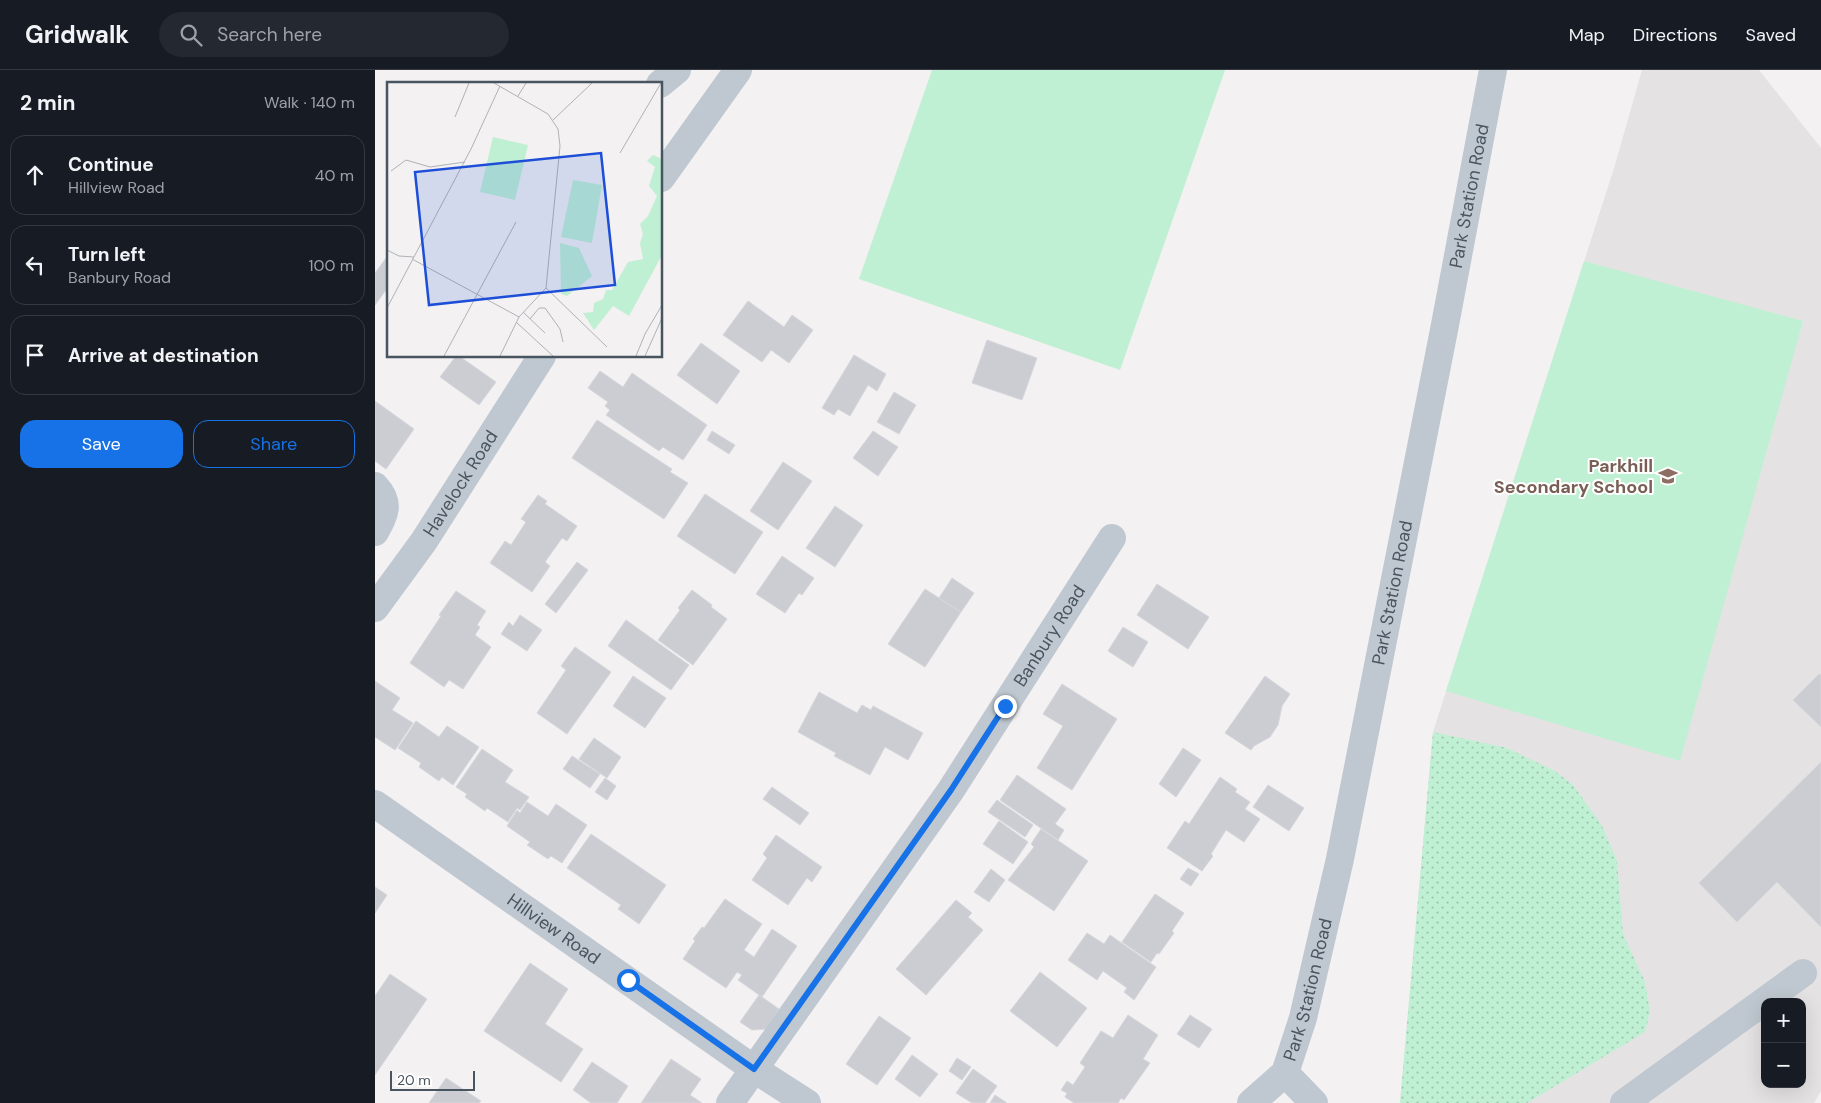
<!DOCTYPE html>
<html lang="en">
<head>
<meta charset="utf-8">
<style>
  :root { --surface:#171b24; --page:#242831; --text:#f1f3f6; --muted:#9ea1a6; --line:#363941; --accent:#1772e7 }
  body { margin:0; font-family:"DM Sans",sans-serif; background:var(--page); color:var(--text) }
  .controls { position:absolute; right:15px; bottom:15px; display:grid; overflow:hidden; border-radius:10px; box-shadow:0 5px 20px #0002 }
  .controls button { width:45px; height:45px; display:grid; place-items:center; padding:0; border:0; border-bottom:1px solid var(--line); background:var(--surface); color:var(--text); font:25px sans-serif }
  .scale { position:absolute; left:15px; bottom:12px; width:85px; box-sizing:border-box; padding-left:5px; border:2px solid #48545f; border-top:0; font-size:14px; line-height:18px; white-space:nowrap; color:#48545f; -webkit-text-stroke:4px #fff; paint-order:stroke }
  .stop { position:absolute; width:15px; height:15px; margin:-11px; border:4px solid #1772e7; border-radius:50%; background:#fff }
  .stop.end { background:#1772e7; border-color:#fff; box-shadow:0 1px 5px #0008 }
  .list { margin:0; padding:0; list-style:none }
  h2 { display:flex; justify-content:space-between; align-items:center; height:65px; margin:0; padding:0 20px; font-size:21px }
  h2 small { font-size:16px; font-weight:400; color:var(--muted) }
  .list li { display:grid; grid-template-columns:32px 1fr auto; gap:15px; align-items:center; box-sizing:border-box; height:80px; margin:0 10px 10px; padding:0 10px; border:1px solid var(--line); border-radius:15px }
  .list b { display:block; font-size:19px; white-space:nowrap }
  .list p { margin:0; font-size:16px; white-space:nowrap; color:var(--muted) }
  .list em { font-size:16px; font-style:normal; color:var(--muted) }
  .actions { display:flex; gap:10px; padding:15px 20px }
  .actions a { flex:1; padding:11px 0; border:1px solid var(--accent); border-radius:15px; text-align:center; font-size:18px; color:var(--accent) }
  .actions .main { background:var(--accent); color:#fff }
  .icon { flex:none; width:28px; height:28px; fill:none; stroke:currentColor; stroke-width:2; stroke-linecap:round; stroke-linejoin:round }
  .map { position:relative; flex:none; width:1446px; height:1033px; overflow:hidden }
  header { display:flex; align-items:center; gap:30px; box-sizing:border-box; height:70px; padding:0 25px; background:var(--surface); border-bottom:1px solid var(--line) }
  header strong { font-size:24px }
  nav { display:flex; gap:28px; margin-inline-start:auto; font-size:18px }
  .search { width:350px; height:45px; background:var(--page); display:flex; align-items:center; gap:12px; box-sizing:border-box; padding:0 18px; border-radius:28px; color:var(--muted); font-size:19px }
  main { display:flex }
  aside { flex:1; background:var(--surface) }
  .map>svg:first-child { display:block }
  .education { fill:#e4e2e3; fill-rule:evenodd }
  .grass { fill:url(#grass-dots) }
  .pitch { fill:#c0f0d3 }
  .building { fill:#cbcdd3; stroke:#d5d7dc }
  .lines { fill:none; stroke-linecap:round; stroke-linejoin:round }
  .minor { stroke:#bfc8d0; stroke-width:28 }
  .route { stroke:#1772e7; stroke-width:6 }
  .labels { text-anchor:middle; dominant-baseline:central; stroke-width:4; stroke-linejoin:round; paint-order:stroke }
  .street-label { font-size:18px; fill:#48545f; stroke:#fff }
  .education-label { font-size:18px; font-weight:bold; fill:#785e54; stroke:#fff; text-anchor:end }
  .inset-road { fill:none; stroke:#afb2b7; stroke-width:1 }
  .view { fill:#1d4ed8; fill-opacity:0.15; stroke:#1d4ed8; stroke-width:2.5 }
  .inset-edge { fill:none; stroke:#48545f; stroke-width:2.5 }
</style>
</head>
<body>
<header>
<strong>Gridwalk</strong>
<div class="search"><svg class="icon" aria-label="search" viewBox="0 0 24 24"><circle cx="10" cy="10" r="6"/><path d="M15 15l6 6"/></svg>Search here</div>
<nav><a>Map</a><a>Directions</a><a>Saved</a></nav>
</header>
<main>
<aside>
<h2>2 min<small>Walk · 140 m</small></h2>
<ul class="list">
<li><svg class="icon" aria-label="ahead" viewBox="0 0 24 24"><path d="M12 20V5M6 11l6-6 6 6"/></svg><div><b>Continue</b><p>Hillview Road</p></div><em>40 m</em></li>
<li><svg class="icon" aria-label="left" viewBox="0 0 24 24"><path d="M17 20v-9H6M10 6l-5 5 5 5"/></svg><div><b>Turn left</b><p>Banbury Road</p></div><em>100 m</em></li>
<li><svg class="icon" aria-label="arrive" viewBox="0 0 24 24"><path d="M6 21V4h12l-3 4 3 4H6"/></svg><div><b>Arrive at destination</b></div></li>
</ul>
<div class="actions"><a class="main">Save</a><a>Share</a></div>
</aside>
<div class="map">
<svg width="1446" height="1033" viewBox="0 0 1446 1033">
  <defs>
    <pattern id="grass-dots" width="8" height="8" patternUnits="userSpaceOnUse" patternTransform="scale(1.25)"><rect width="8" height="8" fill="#c0f0d3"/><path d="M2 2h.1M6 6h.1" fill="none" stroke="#9ec5ae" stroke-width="1.8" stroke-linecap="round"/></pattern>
  </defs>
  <rect width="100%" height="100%" fill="#f3f1f1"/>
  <path class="education" d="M1267 0H1384L1446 78V1021L1439 1033H1025L1058 662 1240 95ZM1390 932H1427V1014H1390Z"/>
  <path class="grass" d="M1058 662 1132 678 1180 701 1198 715 1226 754 1242 791 1248 864 1270 912 1275 942 1270 962 1152 1033H1025Z"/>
  <path class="pitch" d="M557 0H850L745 300 484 209Z
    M1209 191 1428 251 1305 691 1071 621Z"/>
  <path class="building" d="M14 184V216L0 235V203Z
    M373 231 409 257 417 245 438 260 414 293 396 280 387 292 348 265Z
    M612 270 662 288 647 330 597 313Z
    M326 273 365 301 342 334 302 305Z
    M479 285 511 304 502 321 493 315 475 346 463 339 459 345 447 338Z
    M81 286H84L121 312 104 335 65 307Z
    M225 301 248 317 257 303 332 355 308 390 288 377 284 381 231 345 235 340 230 336 233 332 213 318Z
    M519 322 541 335 524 364 502 352Z
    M0 331 39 359 11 399 0 391Z
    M222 350 297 399 295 402 313 413 289 449 197 388Z
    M337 361 360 375 354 384 332 370Z
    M498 361 523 377 503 406 478 388Z
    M408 392 437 411 403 460 375 441Z
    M330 424 388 462 360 504 302 466Z
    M163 425 172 431 170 434 202 456 192 471 187 468 170 492 175 496 157 522 115 493 130 471 136 475 151 452 146 449Z
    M460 436 488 455 460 497 431 478Z
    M407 486 439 508 427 525 424 523 410 543 381 524Z
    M202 492 213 500 181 543 170 534Z
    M577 508 599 523 586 542 564 528Z
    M782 514 834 547 813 579 762 545Z
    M550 519 586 542 550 597 513 574Z
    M317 520 337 535 336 537 352 549 318 595 283 570 305 540 303 538Z
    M81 521 111 541 102 555 105 557 100 565 116 577 88 619 74 610 69 617 35 593 66 546 64 545Z
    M145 545 167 560 152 581 126 564 134 552 138 556Z
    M251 550 314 595 296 620 233 576Z
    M748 557 773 572 758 597 733 581Z
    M200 577 236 602 192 664 162 643 191 600 186 596Z
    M1444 604 1446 605V657L1418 630Z
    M258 606 291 628 270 658 238 636Z
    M890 606 915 624 907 636 903 655 895 667 879 676 876 680 850 663Z
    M0 611 25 628 17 640 38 653 20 680 0 667Z
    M687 614 742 649 697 720 662 698 688 656 668 644Z
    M444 622 482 643 487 635 496 640 498 636 548 663 533 690 510 677 495 705 459 686 461 683 423 662Z
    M41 651 64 667 72 656 104 677 78 715 67 707 64 711 44 697 46 693 23 678Z
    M219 668 246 687 232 708 204 689Z
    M808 678 826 690 801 727 784 714Z
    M107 679 138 700 130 712 154 727 145 740 142 738 133 752 112 738 110 741 90 727 92 724 81 717Z
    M197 686 225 704 215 718 188 699Z
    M1446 692V857L1402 812 1362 852 1324 813Z
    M642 705 691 739 680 754 689 760 683 770 625 730Z
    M845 707 862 719 860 722 875 732 870 739 885 749 869 772 851 760 836 784 838 786 827 801 792 778 810 751 814 754Z
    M230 708 241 716 232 730 220 722Z
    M893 715 929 738 914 761 878 737Z
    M397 717 434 743 425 755 388 729Z
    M622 730 658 755 650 767 613 742Z
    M152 732 173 746 181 734 212 755 187 793 176 786 173 789 152 775 155 772 132 756 142 740 145 743Z
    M624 751 653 772 638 794 608 774Z
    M666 759 713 791 679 841 633 810 659 777 656 774Z
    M216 764 291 815 264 854 243 839 246 835 192 798Z
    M401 765 447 797 437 812 432 808 413 835 377 810 392 788 388 784Z
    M813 798 824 804 816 816 805 809Z
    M616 799 630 810 614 832 599 822Z
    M0 817 12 825 0 843Z
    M780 824 809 843 797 861 799 863 784 884 782 883 776 892 747 872Z
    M350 829 387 854 369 880 379 887 397 859 422 876 387 927 363 910 367 905 362 902 351 918 308 889 320 871 318 869 327 857 329 858Z
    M581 830 597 843 593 847 608 860 551 925 521 899Z
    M712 863 729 874 735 865 781 897 759 930 749 922 752 918 728 901 722 910 693 890Z
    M155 893 193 919 170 954 208 979 186 1012 109 961Z
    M665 902 712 938 682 977 635 941Z
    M15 904 52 929 0 1005V926Z
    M384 925 404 939 391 959 377 960 365 952Z
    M753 945 783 965 768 989 775 993 749 1030 746 1028 743 1033H699L690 1027 692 1023 686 1020 692 1011 698 1015 710 997 705 993 726 961 738 968Z
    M815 945 837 959 824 978 802 964Z
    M504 946 536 968 502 1015 471 994Z
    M537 985 563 1004 545 1027 520 1009Z
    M582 988 596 997 587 1010 574 1001Z
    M296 989 326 1009 315 1025 327 1033H266Z
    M217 992 253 1016 242 1033H216L198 1020Z
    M598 999 622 1016 610 1033H597L581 1023Z
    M71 1008 106 1031 104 1033H54Z
    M620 1025 632 1033H615Z"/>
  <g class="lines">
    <g class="minor">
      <path d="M285 14 302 0"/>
      <path d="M286 108 363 0"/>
      <path d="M0 416C16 433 10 444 0 462"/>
      <path id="s1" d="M0 538 49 471 167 286"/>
      <path id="s2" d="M0 734 379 999 432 1033"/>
      <path d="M910 1003 939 1033"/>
      <path id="s3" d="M355 1033 576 720 737 468"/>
      <path id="s4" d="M876 1033 910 1003 928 948 965 789 1069 260 1118 0"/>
      <path d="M1249 1033 1428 903"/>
    </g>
  </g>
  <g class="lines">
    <path class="route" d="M253 910 379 999 576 720 630 636"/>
  </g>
  <defs>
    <g id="school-bare" transform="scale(1.5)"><path d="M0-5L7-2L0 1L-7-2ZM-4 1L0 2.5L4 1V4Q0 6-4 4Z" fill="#8d6e63" stroke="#fff" stroke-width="2.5" paint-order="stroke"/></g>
  </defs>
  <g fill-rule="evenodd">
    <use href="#school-bare" x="1293" y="406"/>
  </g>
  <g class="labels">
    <g class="street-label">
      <text stroke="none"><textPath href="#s4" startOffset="942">Park Station Road</textPath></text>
      <text stroke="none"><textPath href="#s1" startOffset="151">Havelock Road</textPath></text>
      <text stroke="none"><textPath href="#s4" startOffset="538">Park Station Road</textPath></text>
      <text stroke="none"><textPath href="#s3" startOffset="566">Banbury Road</textPath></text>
      <text stroke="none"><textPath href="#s2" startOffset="218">Hillview Road</textPath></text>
      <text stroke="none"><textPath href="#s4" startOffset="132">Park Station Road</textPath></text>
    </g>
    <g class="education-label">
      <text x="1278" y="396">Parkhill<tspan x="1278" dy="21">Secondary School</tspan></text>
    </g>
  </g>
  <g transform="translate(12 12)">
    <rect width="275" height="275" fill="#f3f1f1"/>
    <path d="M173 161 192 166 205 194 180 214 174 212Z" fill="#c0f0d3"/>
    <path d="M266 73 275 77V173L242 234 226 224 207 248 196 231 206 230 207 221 216 217 219 208H225L241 180 256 177 253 161 256 152 253 142 261 134 270 114 262 104 268 85 260 79Z" fill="#c0f0d3"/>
    <path d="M106 55 141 63 128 118 93 110ZM186 98 215 103 205 161 174 155Z" fill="#c0f0d3"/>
    <path class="inset-road" d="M107 1 161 32 171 47 173 64 159 206 132 235 113 274M131 14 139 1M68 35 82 1M166 38 205 1M233 71 274 1M4 89 19 78 43 85 78 80M0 168 12 174 27 175M25 177 132 235M159 206 220 265M0 226 84 67 113 4M136 230 158 251M143 237 152 226H158L173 247 176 260M129 240 166 274M57 274 129 140M249 274 258 252 275 223M258 274 275 236"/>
    <path class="view" d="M214 71 228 203 42 223 28 90Z"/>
    <rect width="275" height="275" class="inset-edge"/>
  </g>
</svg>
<div class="controls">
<button>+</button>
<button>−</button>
</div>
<div class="scale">20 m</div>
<div class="stop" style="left:253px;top:910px"></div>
<div class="stop end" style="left:630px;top:636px"></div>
</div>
</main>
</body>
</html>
